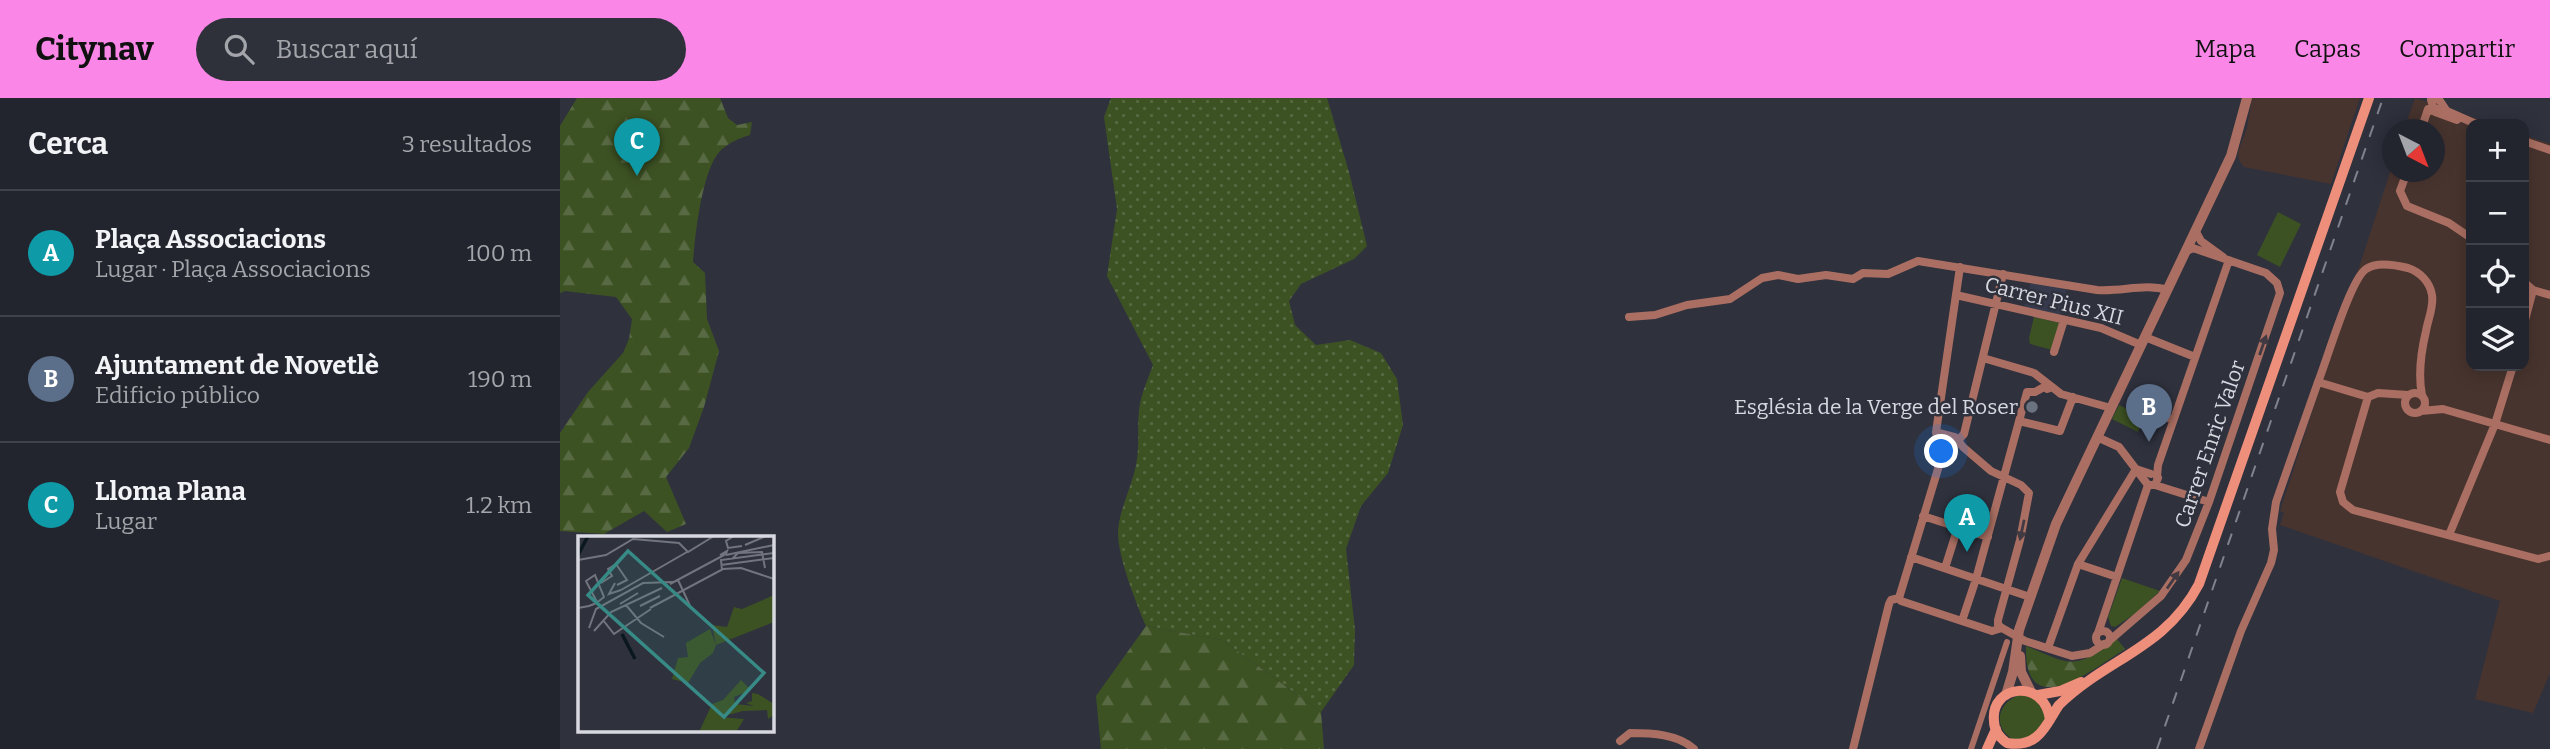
<!DOCTYPE html>
<html lang="es">
<head>
<meta charset="utf-8">
<style>
  :root { --surface:#23252e; --page:#2f313a; --text:#f1f3f6; --muted:#a3a5aa; --line:#40424a; --accent:#fa87e8 }
  body { margin:0; font-family:Bitter,serif; background:var(--page); color:var(--text) }
  .controls { position:absolute; right:21px; top:21px; display:grid; overflow:hidden; border-radius:14px; box-shadow:0 4px 18px #0003 }
  .controls button { width:63px; height:63px; display:grid; place-items:center; padding:0; border:0; border-bottom:2px solid var(--line); background:var(--surface); color:var(--text); font:35px sans-serif }
  .compass { position:absolute; left:1822px; top:21px; width:63px; height:63px; border-radius:50%; background:var(--surface); box-shadow:0 4px 18px #0003; rotate:138deg }
  .you { position:absolute; left:1382px; top:354px; width:24px; height:24px; margin:-18px; border:5px solid #fff; border-radius:50%; background:#1a73e8; box-shadow:0 0 0 10px #1a73e833 }
  .badge { display:grid; place-items:center; width:46px; height:46px; border-radius:50%; background:var(--accent); color:#fff; font-size:23px; font-weight:700 }
  .pin { position:absolute; translate:-50% -58px; filter:drop-shadow(0 2px 4px #0008) }
  .pin::after { content:''; position:absolute; top:37px; width:24px; height:21px; background:inherit; clip-path:polygon(0 0,100% 0,50% 100%) }
  .list { margin:0; padding:0; list-style:none }
  h2 { display:flex; justify-content:space-between; align-items:center; height:91px; margin:0; padding:0 28px; font-size:30px }
  h2 small { font-size:23px; font-weight:400; color:var(--muted) }
  .list li { display:grid; grid-template-columns:46px 1fr auto; gap:21px; align-items:center; box-sizing:border-box; height:126px; padding:0 28px; border-top:2px solid var(--line) }
  .list b { display:block; font-size:26px; white-space:nowrap }
  .list p { margin:0; font-size:23px; white-space:nowrap; color:var(--muted) }
  .list em { font-size:23px; font-style:normal; color:var(--muted) }
  .icon { flex:none; width:38px; height:38px; fill:none; stroke:currentColor; stroke-width:2; stroke-linecap:round; stroke-linejoin:round }
  .map { position:relative; flex:none; width:1990px; height:651px; overflow:hidden }
  header { display:flex; align-items:center; gap:42px; box-sizing:border-box; height:98px; padding:0 35px; background:var(--accent); color:#111 }
  header strong { font-size:33px }
  nav { display:flex; gap:38px; margin-inline-start:auto; font-size:24px }
  .search { width:490px; height:63px; background:var(--page); display:flex; align-items:center; gap:18px; box-sizing:border-box; padding:0 24px; border-radius:38px; color:var(--muted); font-size:26px }
  main { display:flex }
  aside { flex:1; background:var(--surface) }
  .map>svg:first-child { display:block }
  .commercial { fill:#48342f }
  .built { fill:#373a4c }
  .grass { fill:url(#grass-dots) }
  .forest { fill:url(#forest-firs) }
  .green { fill:#3d5223 }
  .lines { fill:none; stroke-linecap:round; stroke-linejoin:round }
  .pedestrian { stroke:#aa6f62; stroke-width:6 }
  .minor { stroke:#aa6f62; stroke-width:8 }
  .tertiary { stroke:#aa6f62; stroke-width:10 }
  .secondary { stroke:#ee8f7c; stroke-width:10 }
  .rail { stroke:#80828c; stroke-width:2; stroke-dasharray:12 12; stroke-linecap:butt }
  .oneway { fill:#413a43 }
  .worship-dot { fill:#6b7280; stroke:#2f313d; stroke-width:2.5 }
  .labels { text-anchor:middle; dominant-baseline:central; stroke-width:5; stroke-linejoin:round; paint-order:stroke }
  .street-label { font-size:21px; fill:#d7d8e0; stroke:#2f313d }
  .poi-label { font-size:21px; fill:#d7d8e0; stroke:#2f313d; text-anchor:end }
  .inset-river { fill:none; stroke:#0a181e; stroke-width:3.5 }
  .inset-road { fill:none; stroke:#72747e; stroke-width:2 }
  .view { fill:#378a85; fill-opacity:0.15; stroke:#378a85; stroke-width:3.5 }
  .inset-edge { fill:none; stroke:#d7d8e0; stroke-width:3.5 }
</style>
</head>
<body>
<header>
<strong>Citynav</strong>
<div class="search"><svg class="icon" aria-label="search" viewBox="0 0 24 24"><circle cx="10" cy="10" r="6"/><path d="M15 15l6 6"/></svg>Buscar aquí</div>
<nav><a>Mapa</a><a>Capas</a><a>Compartir</a></nav>
</header>
<main>
<aside>
<h2>Cerca<small>3 resultados</small></h2>
<ul class="list">
<li><span class="badge" style="background:#0f9aa8">A</span><div><b>Plaça Associacions</b><p>Lugar · Plaça Associacions</p></div><em>100 m</em></li>
<li><span class="badge" style="background:#5c6f8a">B</span><div><b>Ajuntament de Novetlè</b><p>Edificio público</p></div><em>190 m</em></li>
<li><span class="badge" style="background:#0f9aa8">C</span><div><b>Lloma Plana</b><p>Lugar</p></div><em>1.2 km</em></li>
</ul>
</aside>
<div class="map">
<svg width="1990" height="651" viewBox="0 0 1990 651">
  <defs>
    <pattern id="grass-dots" width="8" height="8" patternUnits="userSpaceOnUse" patternTransform="scale(1.75)"><rect width="8" height="8" fill="#3d5223"/><path d="M2 2h.1M6 6h.1" fill="none" stroke="#586a43" stroke-width="1.8" stroke-linecap="round"/></pattern>
    <pattern id="forest-firs" width="22" height="20" patternUnits="userSpaceOnUse" patternTransform="scale(1.75)"><rect width="22" height="20" fill="#3d5223"/><path d="M5 1l3.5 6h-7zM16 11l3.5 6h-7z" fill="#586a43"/></pattern>
  </defs>
  <rect width="100%" height="100%" fill="#2f313d"/>
  <path class="commercial" d="M1692 0H1800L1771 86 1684 69 1679 62 1678 54 1687 30Z
    M1855 0 1932 26H1911V268H1964V37L1990 46V575L1973 615 1915 601 1940 503 1720 427 1724 415 1720 413 1832 68V74H1874V32L1844 31Z"/>
  <path class="built" d="M1471 184 1507 189 1500 217 1464 209Z"/>
  <path class="grass" d="M551 0H767L789 74 807 148 794 161 741 186 729 203 735 227 756 247 790 242 821 255 837 281 843 327 828 375 801 408 786 451 795 532 794 567 761 614 662 542 586 528C576 505 558 459 558 435 558 415 572 388 576 367 580 347 577 332 579 313 580 298 588 281 593 267L547 178 557 111 544 19Z"/>
  <path class="forest" d="M17 0H160L168 20 177 27 192 24 190 37C179 40 169 45 161 52 142 70 135 138 133 164L145 175 147 221 159 253 144 309 129 350 106 379 126 426 107 434 84 413 44 436 0 433V335L28 294 63 255 69 241 72 221 56 199 5 193 0 195V28Z
    M586 528 662 542 761 614 764 651H541L536 598Z
    M1557 541 1565 551C1531 573 1464 626 1466 548 1514 568 1513 572 1557 541Z"/>
  <path class="green" d="M1718 114 1741 126 1720 169 1697 157Z
    M1474 219 1500 225 1492 252 1470 246 1469 240Z
    M1559 307 1584 319 1578 334 1552 321Z
    M1562 480 1600 493 1576 515 1555 529 1551 528 1548 519Z
    M1459 597C1475 598 1481 606 1486 620L1480 636 1454 642C1432 630 1437 605 1459 597Z"/>
  <g class="lines">
    <path class="pedestrian" d="M1411 651 1447 544"/>
    <path class="minor" d="M1878 0 1886 12
      M1871 2 1875 14 1897 22
      M1867 14 1880 10 1916 26
      M1861 32 1868 11
      M1964 43 1990 52
      M1847 74 1840 93 1847 108 1889 125 1911 140
      M1636 134 1641 143 1663 159
      M1964 184 1973 192 1990 197
      M1396 197 1541 230 1581 247
      M1069 219 1095 217 1127 207 1170 201 1202 180 1218 177 1238 181 1266 177 1293 181 1303 175 1328 176 1358 163 1537 192C1562 194 1584 185 1608 192
      M1964 226 1973 192
      M1585 239 1635 259
      M1494 254 1504 222
      M1423 260 1474 275 1501 296 1551 310
      M1953 268 1935 326 1990 342
      M1845 305a10 10 0 1 1 20 0a10 10 0 1 1-20 0Z
      M1848 297 1818 295 1808 299 1780 394 1783 404 1793 412 1978 461 1990 458
      M1808 299 1758 284C1767 262 1790 182 1806 171 1817 163 1836 167 1848 170 1860 174 1870 184 1872 197 1874 209 1868 221 1866 233 1861 254 1858 277 1862 297
      M1861 313 1883 311 1935 326 1889 437
      M1595 315 1613 322
      M1459 323 1500 333 1513 299
      M1376 334 1395 339 1403 349 1431 373 1461 387 1469 395 1460 442 1438 522V527L1442 530
      M1537 339 1559 349 1588 387H1595L1598 380
      M1381 361 1376 334 1400 169
      M1576 371 1591 376
      M1597 379 1598 367 1669 162
      M1595 387 1649 404
      M1363 418 1428 439
      M1351 459 1470 499
      M1518 466 1557 479
      M1385 470 1398 429
      M1339 500 1381 361 1404 336 1443 176
      M1339 500 1341 503 1432 533 1442 530 1465 543 1512 558 1530 555 1544 546
      M1402 523 1416 481 1467 294H1475L1484 289 1487 291 1490 290
      M1536 540a7 7 0 1 1 14 0a7 7 0 1 1-14 0Z
      M1538 535 1588 387
      M1549 543 1601 498 1626 462 1649 404 1720 195 1717 185 1706 175 1633 150 1627 153
      M1488 550 1518 466 1576 371
      M1060 643 1070 635C1091 635 1118 636 1134 651
      M1293 651 1329 506 1331 502 1339 500
      M1639 651 1681 533 1711 465 1714 452 1712 431 1716 404 1758 284"/>
    <path class="tertiary" d="M1460 558 1461 574 1471 594
      M1446 597 1453 574 1459 532 1496 426 1671 58 1687 0"/>
    <path class="secondary" d="M1478 597 1500 593 1521 584
      M1490 622C1485 580 1430 586 1434 623 1434 632 1440 640 1447 645 1480 651 1487 624 1499 607 1547 560 1605 551 1639 486L1809 0
      M1427 651 1436 631"/>
    <path class="rail" d="M1597 651 1823 0"/>
  </g>
  <defs><path id="oneway-solid" d="M-6-.8H1V-3.2L6.5 0L1 3.2V.8H-6Z" transform="scale(1.75)"/></defs>
  <g class="oneway">
    <use href="#oneway-solid" transform="translate(1703 247) rotate(-71)"/>
    <use href="#oneway-solid" transform="translate(1462 432) rotate(102)"/>
    <use href="#oneway-solid" transform="translate(1613 482) rotate(-55)"/>
  </g>
  <circle class="worship-dot" cx="1472" cy="309" r="7"/>
  <g class="labels">
    <g class="street-label">
      <text transform="translate(1494 203) rotate(14)">Carrer Pius XII</text>
      <text transform="translate(1650 346) rotate(-71)">Carrer Enric Valor</text>
    </g>
    <g class="poi-label">
      <text x="1458" y="309">Església de la Verge del Roser</text>
    </g>
  </g>
  <g transform="translate(18 438)">
    <rect width="196" height="196" fill="#2f313d"/>
    <path d="M132 93 138 109 135 117 122 127 110 147 94 143 100 122 110 121 108 107Z" fill="#3d5223"/>
    <path d="M196 59V86L138 109 134 89 149 91 156 71 164 73ZM163 144 173 154 156 161 157 168 176 170 168 167 174 165V157L180 158 196 168V179L190 183 189 174 165 175 142 181 166 183 158 196H121L134 168 145 164Z" fill="#3d5223"/>
    <path class="inset-river" d="M0 19 10 0M44 98 57 123"/>
    <path class="inset-road" d="M156 0 148 5 150 12 164 10M167 9 188 0M148 19 196 9M154 23 160 17 184 16 187 32M0 24 28 19 55 3 101 7 110 16 136 0M143 29 196 22M144 34 143 24 196 17M100 44 113 72M23 47 34 40 30 33 38 28 49 44 39 49M37 47 31 58 43 54M92 48 148 18 149 15 142 19M43 54 109 16M42 68 60 57M48 69 63 87 86 101M62 70 82 60M0 72 11 70 16 68 21 65 26 61 17 39 8 45 19 66M72 72 145 33 163 32 196 43M25 84 36 98 73 73M11 92 18 73 65 47 95 46M16 95 33 76 84 52"/>
    <path class="view" d="M50 15 186 137 146 181 10 59Z"/>
    <rect width="196" height="196" class="inset-edge"/>
  </g>
</svg>
<div class="controls">
<button>+</button>
<button>−</button>
<button><svg class="icon" aria-label="locate" viewBox="0 0 24 24"><circle cx="12" cy="12" r="6"/><path d="M12 2v4M12 18v4M2 12h4M18 12h4"/></svg></button>
<button><svg class="icon" aria-label="layers" viewBox="0 0 24 24"><path d="M12 4l9 5-9 5-9-5zM3 14l9 5 9-5"/></svg></button>
</div>
<svg class="compass" viewBox="-18 -18 36 36"><path d="M0-13l5 13h-10z" fill="#e53935"/><path d="M0 13l5-13h-10z" fill="#a3a5aa"/></svg>
<div class="you"></div>
<div class="pin badge" style="left:1407px;top:454px;background:#0f9aa8">A</div>
<div class="pin badge" style="left:1589px;top:344px;background:#5c6f8a">B</div>
<div class="pin badge" style="left:77px;top:78px;background:#0f9aa8">C</div>
</div>
</main>
</body>
</html>
